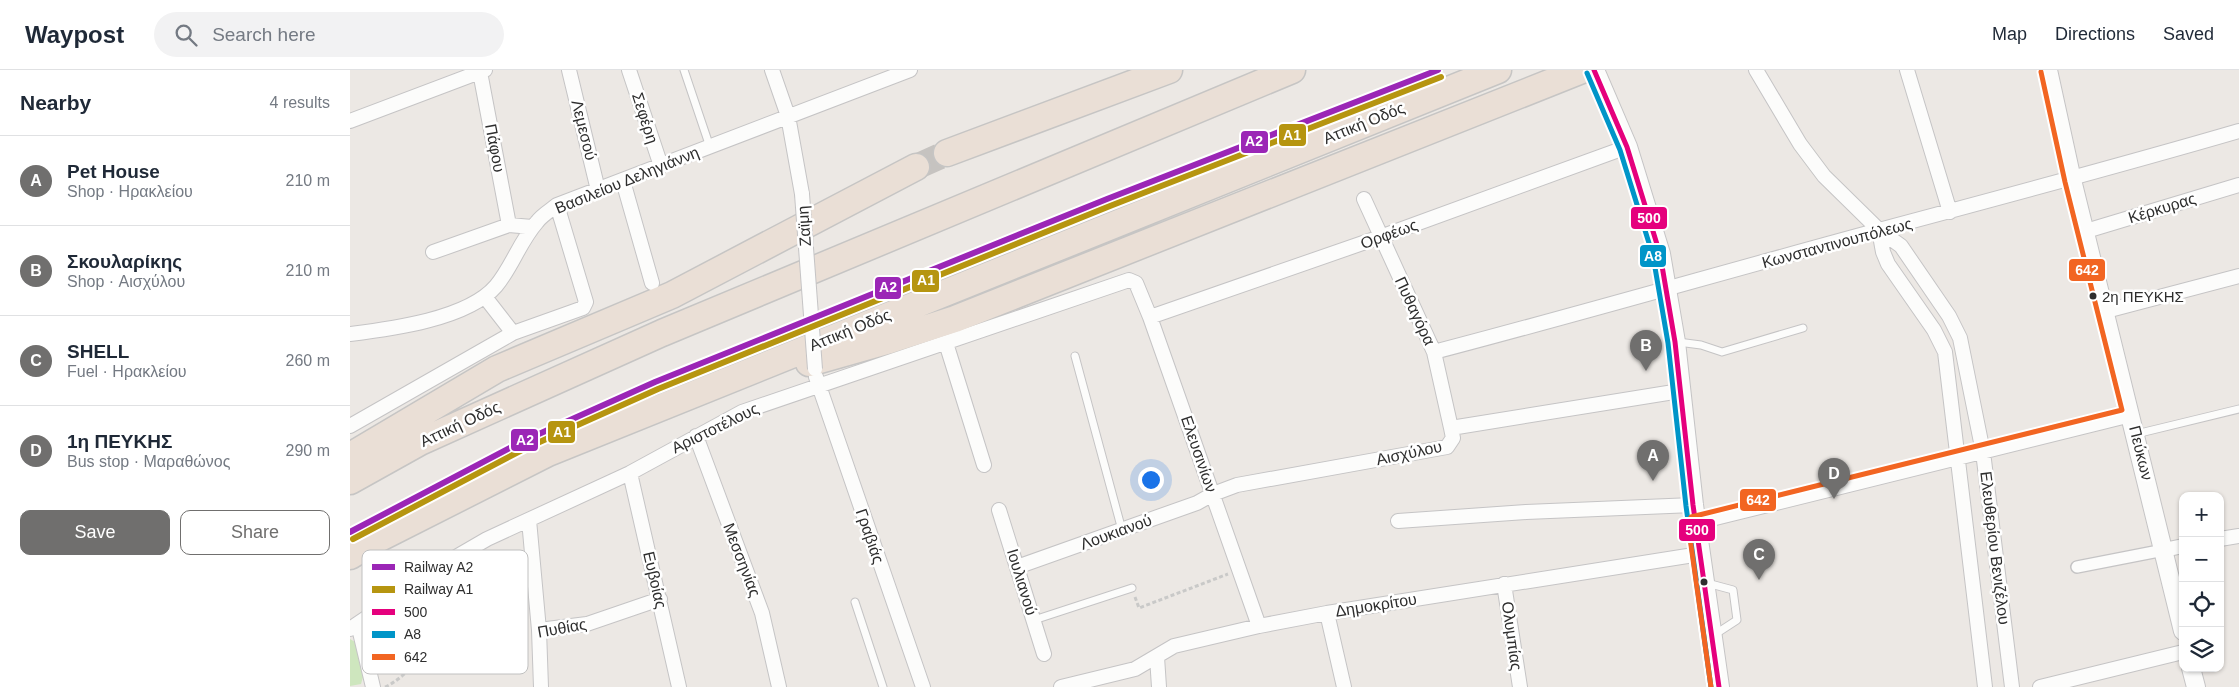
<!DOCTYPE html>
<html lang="en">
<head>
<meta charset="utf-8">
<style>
  :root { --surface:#fff; --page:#f2f2f3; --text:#1f2937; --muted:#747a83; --line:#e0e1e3; --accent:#706f6e }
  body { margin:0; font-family:Helvetica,sans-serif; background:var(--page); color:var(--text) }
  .controls { position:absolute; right:15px; bottom:15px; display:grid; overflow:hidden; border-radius:10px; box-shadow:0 1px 4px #0004 }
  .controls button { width:45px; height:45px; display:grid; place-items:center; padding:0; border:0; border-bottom:1px solid var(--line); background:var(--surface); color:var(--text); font:25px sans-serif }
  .you { position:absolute; left:800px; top:409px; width:18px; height:18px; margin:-12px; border:4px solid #fff; border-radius:50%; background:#1a73e8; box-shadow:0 0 0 8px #1a73e833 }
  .badge { display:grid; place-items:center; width:32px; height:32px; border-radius:50%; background:var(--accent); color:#fff; font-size:16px; font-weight:700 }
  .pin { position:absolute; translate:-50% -41px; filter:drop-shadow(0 1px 2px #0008) }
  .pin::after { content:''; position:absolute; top:26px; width:18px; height:15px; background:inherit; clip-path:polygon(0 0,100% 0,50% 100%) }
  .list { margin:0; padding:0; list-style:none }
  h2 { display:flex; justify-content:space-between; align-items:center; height:65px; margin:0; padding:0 20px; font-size:21px }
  h2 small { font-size:16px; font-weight:400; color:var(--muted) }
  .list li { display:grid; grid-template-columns:32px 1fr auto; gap:15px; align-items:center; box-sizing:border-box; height:90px; padding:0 20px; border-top:1px solid var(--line) }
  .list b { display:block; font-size:19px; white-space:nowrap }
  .list p { margin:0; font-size:16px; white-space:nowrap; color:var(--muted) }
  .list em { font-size:16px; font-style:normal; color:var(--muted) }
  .actions { display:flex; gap:10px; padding:15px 20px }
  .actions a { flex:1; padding:11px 0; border:1px solid var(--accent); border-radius:10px; text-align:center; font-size:18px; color:var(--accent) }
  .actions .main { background:var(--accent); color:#fff }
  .icon { flex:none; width:28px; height:28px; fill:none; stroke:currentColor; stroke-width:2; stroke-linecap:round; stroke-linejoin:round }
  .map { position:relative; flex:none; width:1889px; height:617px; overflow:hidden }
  header { display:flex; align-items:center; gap:30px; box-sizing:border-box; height:70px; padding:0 25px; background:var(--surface); border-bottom:1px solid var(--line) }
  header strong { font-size:24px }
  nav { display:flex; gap:28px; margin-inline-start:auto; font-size:18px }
  .search { width:350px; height:45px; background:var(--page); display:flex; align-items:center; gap:12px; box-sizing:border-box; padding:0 18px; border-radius:28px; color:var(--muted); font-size:19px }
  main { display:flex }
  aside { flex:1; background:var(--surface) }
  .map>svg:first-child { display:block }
  .green { fill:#cee6be }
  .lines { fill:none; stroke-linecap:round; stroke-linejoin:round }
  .motorway-tunnel { stroke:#c6c3c0; stroke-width:26; stroke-dasharray:26 13; stroke-linecap:butt }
  .service-casing { stroke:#c5c4c5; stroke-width:9 }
  .pedestrian-casing { stroke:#c5c4c5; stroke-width:14 }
  .minor-casing { stroke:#c5c4c5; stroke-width:16 }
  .tertiary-casing { stroke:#c5c4c5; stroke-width:20 }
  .secondary-casing { stroke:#c5c4c5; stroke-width:22 }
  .motorway-casing { stroke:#c6c5c4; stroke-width:29 }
  .path { stroke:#c9c9c8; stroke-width:3; stroke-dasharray:4 2.5; stroke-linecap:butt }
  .service { stroke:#fcfcfb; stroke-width:7 }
  .pedestrian { stroke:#fcfcfb; stroke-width:11 }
  .minor { stroke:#fcfcfb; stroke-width:14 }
  .tertiary { stroke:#fcfcfb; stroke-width:18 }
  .secondary { stroke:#fcfcfb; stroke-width:20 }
  .motorway { stroke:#eadfd6; stroke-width:26 }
  .minor-bridge-casing { stroke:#c5c4c5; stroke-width:16; stroke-linecap:butt }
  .minor-bridge { stroke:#fcfcfb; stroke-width:14 }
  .bus-1-casing { stroke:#fff; stroke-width:9 }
  .bus-2-casing { stroke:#fff; stroke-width:9 }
  .bus-3-casing { stroke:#fff; stroke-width:9 }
  .bus-1 { stroke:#e5007d; stroke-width:5 }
  .bus-2 { stroke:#0095c8; stroke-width:5 }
  .bus-3 { stroke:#f26522; stroke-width:5 }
  .rail-1-casing { stroke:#fff; stroke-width:10 }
  .rail-2-casing { stroke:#fff; stroke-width:10 }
  .rail-1 { stroke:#9b26b6; stroke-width:6 }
  .rail-2 { stroke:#b69510; stroke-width:6 }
  .bus-dot { fill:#2e2e2e; stroke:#fff; stroke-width:2 }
  .labels { text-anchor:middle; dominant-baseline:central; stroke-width:5; stroke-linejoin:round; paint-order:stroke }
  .bus-label { font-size:15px; fill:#2e2e2e; stroke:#fff; text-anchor:start }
  .street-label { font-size:16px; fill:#2e2e2e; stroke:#fff }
  .key { fill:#fff; stroke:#c0c0c0; stroke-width:1 }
  .key-label { font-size:14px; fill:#2e2e2e }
  .line-badge { stroke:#fff; stroke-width:2 }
  .badge-label { font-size:14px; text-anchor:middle; font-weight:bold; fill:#fff }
</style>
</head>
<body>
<header>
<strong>Waypost</strong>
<div class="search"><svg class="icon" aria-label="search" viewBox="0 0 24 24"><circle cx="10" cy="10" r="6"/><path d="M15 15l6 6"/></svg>Search here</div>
<nav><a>Map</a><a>Directions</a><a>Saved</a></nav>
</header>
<main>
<aside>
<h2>Nearby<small>4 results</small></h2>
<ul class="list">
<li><span class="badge">A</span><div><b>Pet House</b><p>Shop · Ηρακλείου</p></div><em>210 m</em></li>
<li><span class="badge">B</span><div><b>Σκουλαρίκης</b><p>Shop · Αισχύλου</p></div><em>210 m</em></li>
<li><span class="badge">C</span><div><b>SHELL</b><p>Fuel · Ηρακλείου</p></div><em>260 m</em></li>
<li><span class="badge">D</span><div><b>1η ΠΕΥΚΗΣ</b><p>Bus stop · Μαραθώνος</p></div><em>290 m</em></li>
</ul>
<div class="actions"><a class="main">Save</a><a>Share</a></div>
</aside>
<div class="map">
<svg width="1889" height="617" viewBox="0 0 1889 617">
  <rect width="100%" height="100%" fill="#ece8e4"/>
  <path class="green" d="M0 569 5 572 13 607 11 614 0 616Z"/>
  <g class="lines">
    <path class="motorway-tunnel" d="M566 97 597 83"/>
    <g class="service-casing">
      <path id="service" d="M334 0 360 77
        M1328 272 1351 275 1372 282 1453 258
        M725 286 772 460
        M1786 364 1889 339
        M1357 513 1383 520 1387 550 1364 565
        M505 532 533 617
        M684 550 782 518"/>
    </g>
    <g class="pedestrian-casing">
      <path id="pedestrian" d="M1727 497 1814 480"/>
    </g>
    <g class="minor-casing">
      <path id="minor" d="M219 0 248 120
        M279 0 311 96
        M422 0 438 46 452 124
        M1406 0 1450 74 1474 106 1529 160 1551 176 1599 246 1610 268 1633 382 1662 617
        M1557 0 1600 142
        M130 2 159 155
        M0 51 135 0
        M273 111 302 213
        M1529 160 1533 182 1538 194 1584 260 1595 282 1635 617
        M1736 161 1889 115
        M83 182 159 155 182 157
        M135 227 163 263
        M1756 241 1889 206
        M800 247 1030 167 1277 77
        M0 264C41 259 118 249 146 216 162 197 170 171 187 152 192 145 201 140 207 135L560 0
        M596 273 634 395
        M1084 282C1233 243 1381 200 1529 160 1649 128 1769 96 1889 61
        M466 307 573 617
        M0 356 163 263 233 238 236 232 207 135
        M1101 358 1330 321
        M346 366 412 543 429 617
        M280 403 329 617
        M649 440 694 584
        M179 450 189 560 191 617
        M1048 451 1176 442 1343 435
        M1345 453 1781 345
        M1870 469 1889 466
        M1814 480 1833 476
        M667 497 847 433 863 424 887 415 1097 377 1103 368 1101 358 1084 282 1014 129
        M1154 514 1170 617
        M977 543 994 617
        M8 554 23 617
        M0 559 106 487 137 469 280 403 392 342 779 210 786 213 800 247 909 556
        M189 560 237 554 310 529
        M807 587 809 617
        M711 617 785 599 824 576 909 556 977 543 1350 484
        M1690 617 1833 582"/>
    </g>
    <g class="tertiary-casing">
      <path id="tertiary" d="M1698 0 1722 110 1833 561
        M1841 598 1846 617"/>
    </g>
    <g class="secondary-casing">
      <path id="secondary" d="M1244 0 1277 77 1310 184 1325 272 1343 435 1369 617"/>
    </g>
    <g class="motorway-casing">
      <path id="motorway" d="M597 83 819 0
        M459 293 540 270 605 249 1232 0
        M0 386 147 299 322 225 566 97
        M0 411 70 372 312 263 942 0
        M0 486 28 469 198 383 1148 0"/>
    </g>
    <path class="path" d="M785 527 789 538 878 504
      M35 617C53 609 64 592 82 584L176 565"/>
    <use href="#service" class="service"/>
    <use href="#pedestrian" class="pedestrian"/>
    <use href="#minor" class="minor"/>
    <use href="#tertiary" class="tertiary"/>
    <use href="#secondary" class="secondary"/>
    <use href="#motorway" class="motorway"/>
    <g class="minor-bridge-casing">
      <path id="minor-bridge" d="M452 124 465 299"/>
    </g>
    <use href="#minor-bridge" class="minor-bridge"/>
    <g class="bus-1-casing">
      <path id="bus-1" d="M1244 0 1277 77 1310 184 1325 272 1343 435 1369 617"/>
    </g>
    <g class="bus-2-casing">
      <path id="bus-2" d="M1237 3 1270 80 1303 186 1318 273 1336 436 1361 617"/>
    </g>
    <g class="bus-3-casing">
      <path id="bus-3" d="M1361 617 1338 454 1341 447 1772 340 1715 112 1691 2"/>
    </g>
    <use href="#bus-1" class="bus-1"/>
    <use href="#bus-2" class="bus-2"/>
    <use href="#bus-3" class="bus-3"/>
    <g class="rail-1-casing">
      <path id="rail-1" d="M0 462 171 372 305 312 757 129 1088 0"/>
    </g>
    <g class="rail-2-casing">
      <path id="rail-2" d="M3 469 174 379 308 319 760 136 1091 7"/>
    </g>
    <use href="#rail-1" class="rail-1"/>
    <use href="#rail-2" class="rail-2"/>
  </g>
  <g class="bus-dot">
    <circle cx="1743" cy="226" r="4.5"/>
    <circle cx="1354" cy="512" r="4.5"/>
  </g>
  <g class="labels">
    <g class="bus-label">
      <text x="1752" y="226">2η ΠΕΥΚΗΣ</text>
    </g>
    <g class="street-label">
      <text transform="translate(295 48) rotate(72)">Σεφέρη</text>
      <text transform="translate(1014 53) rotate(-22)">Αττική Οδός</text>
      <text transform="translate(234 60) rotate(76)">Λεμεσού</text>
      <text transform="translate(145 78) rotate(79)">Πάφου</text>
      <text transform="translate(277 110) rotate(-22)">Βασιλείου Δεληγιάννη</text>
      <text transform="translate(1812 138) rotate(-17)">Κέρκυρας</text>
      <text transform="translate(454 156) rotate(-94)">Ζαϊμη</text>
      <text transform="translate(1039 164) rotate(-20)">Ορφέως</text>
      <text transform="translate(1487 173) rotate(-15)">Κωνσταντινουπόλεως</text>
      <text transform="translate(1065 241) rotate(65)">Πυθαγόρα</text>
      <text transform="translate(500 260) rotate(-22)">Αττική Οδός</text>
      <text transform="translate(110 354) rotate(-25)">Αττική Οδός</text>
      <text transform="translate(365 358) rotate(-26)">Αριστοτέλους</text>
      <text transform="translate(1059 383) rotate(-12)">Αισχύλου</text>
      <text transform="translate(1791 383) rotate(76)">Πεύκων</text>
      <text transform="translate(849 384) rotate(71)">Ελευσινίων</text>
      <text transform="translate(766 462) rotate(-20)">Λουκιανού</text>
      <text transform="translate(520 466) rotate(71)">Γραβιάς</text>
      <text transform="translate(1645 478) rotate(83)">Ελευθερίου Βενιζέλου</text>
      <text transform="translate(392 490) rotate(69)">Μεσσηνίας</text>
      <text transform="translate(305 510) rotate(77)">Ευβοίας</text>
      <text transform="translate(672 512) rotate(73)">Ιουλιανού</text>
      <text transform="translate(1026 535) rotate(-9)">Δημοκρίτου</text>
      <text transform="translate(212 558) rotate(-10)">Πυθίας</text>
      <text transform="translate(1162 566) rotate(82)">Ολυμπίας</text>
    </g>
  </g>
  <rect x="12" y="480" width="166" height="124" rx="8" class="key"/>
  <rect x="22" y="494" width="23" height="6" fill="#9b26b6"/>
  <rect x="22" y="516" width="23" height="7" fill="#b69510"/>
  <rect x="22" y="539" width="23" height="6" fill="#e5007d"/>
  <rect x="22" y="561" width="23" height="7" fill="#0095c8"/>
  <rect x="22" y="584" width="23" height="6" fill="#f26522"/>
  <g class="key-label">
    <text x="54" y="502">Railway A2</text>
    <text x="54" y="524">Railway A1</text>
    <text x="54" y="547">500</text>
    <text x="54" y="569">A8</text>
    <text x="54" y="592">642</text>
  </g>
  <g class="line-badge">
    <rect x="928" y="53" width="29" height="24" rx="5" fill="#b69510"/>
    <rect x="890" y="60" width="29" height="24" rx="5" fill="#9b26b6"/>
    <rect x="1280" y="136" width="38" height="24" rx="5" fill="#e5007d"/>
    <rect x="1289" y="174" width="28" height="24" rx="5" fill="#0095c8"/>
    <rect x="1718" y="188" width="38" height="24" rx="5" fill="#f26522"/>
    <rect x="561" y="199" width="29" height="24" rx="5" fill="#b69510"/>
    <rect x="524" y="206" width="28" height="24" rx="5" fill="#9b26b6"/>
    <rect x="197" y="350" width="29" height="24" rx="5" fill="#b69510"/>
    <rect x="160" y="358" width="29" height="24" rx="5" fill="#9b26b6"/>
    <rect x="1389" y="418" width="38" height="24" rx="5" fill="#f26522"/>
    <rect x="1328" y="448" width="38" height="24" rx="5" fill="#e5007d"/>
  </g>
  <g class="badge-label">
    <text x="942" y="70">A1</text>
    <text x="904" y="76">A2</text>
    <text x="1299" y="153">500</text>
    <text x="1303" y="191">A8</text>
    <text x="1737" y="205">642</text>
    <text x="576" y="215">A1</text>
    <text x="538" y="222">A2</text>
    <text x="212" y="367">A1</text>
    <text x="175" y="375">A2</text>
    <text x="1408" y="435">642</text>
    <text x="1347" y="465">500</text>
  </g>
</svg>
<div class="controls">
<button>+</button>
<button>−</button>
<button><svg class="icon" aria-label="locate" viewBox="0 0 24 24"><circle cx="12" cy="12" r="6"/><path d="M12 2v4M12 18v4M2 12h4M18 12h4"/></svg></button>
<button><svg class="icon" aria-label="layers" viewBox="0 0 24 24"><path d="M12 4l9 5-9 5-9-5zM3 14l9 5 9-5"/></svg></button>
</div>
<div class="you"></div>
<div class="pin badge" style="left:1303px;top:411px">A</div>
<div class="pin badge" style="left:1296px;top:301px">B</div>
<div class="pin badge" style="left:1409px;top:510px">C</div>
<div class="pin badge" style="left:1484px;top:429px">D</div>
</div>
</main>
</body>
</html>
